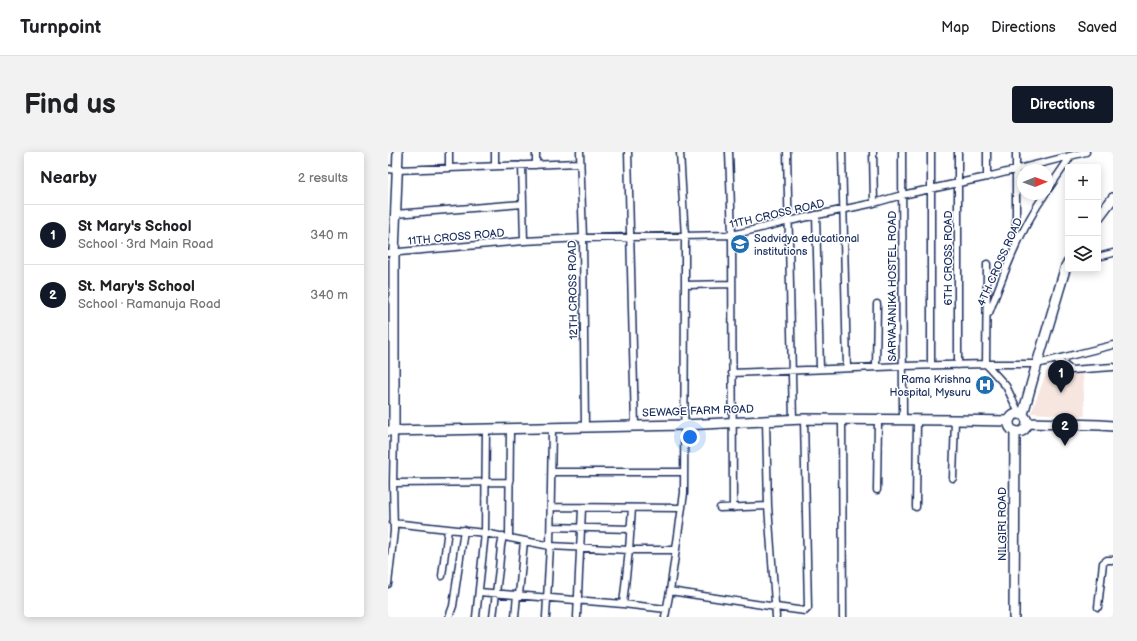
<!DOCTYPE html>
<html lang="en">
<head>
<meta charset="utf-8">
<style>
  :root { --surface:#fff; --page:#f2f2f2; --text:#202124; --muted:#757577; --line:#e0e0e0; --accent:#111827 }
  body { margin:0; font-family:"Balsamiq Sans",sans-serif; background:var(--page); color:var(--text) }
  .controls { position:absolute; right:12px; top:12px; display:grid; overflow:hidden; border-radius:4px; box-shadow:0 2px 10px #0003 }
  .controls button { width:36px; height:36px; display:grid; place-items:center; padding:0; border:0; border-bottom:1px solid var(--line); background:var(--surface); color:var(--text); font:20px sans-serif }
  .compass { position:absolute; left:629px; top:12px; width:36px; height:36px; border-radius:50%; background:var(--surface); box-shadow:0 2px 10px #0003; rotate:89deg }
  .you { position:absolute; left:302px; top:285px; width:14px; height:14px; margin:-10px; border:3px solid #fff; border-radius:50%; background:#1a73e8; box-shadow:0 0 0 6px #1a73e833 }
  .badge { display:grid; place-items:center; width:26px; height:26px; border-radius:50%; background:var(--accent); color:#fff; font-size:13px; font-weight:700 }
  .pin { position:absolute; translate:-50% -33px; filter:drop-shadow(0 1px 2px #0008) }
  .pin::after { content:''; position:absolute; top:21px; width:14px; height:12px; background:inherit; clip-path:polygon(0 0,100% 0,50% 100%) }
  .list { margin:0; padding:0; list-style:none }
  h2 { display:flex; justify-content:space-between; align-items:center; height:52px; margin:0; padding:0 16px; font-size:17px }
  h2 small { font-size:13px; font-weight:400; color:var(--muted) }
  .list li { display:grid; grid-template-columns:26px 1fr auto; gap:12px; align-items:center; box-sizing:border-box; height:60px; padding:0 16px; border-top:1px solid var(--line) }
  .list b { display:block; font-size:15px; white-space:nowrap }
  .list p { margin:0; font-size:13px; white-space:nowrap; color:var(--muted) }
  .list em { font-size:13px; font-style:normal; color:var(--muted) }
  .icon { flex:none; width:22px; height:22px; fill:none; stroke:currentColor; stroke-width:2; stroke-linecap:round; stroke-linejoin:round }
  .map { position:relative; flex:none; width:725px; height:465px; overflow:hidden; border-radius:4px }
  header { display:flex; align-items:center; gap:24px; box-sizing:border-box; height:56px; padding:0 20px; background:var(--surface); border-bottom:1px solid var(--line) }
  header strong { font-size:19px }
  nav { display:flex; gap:22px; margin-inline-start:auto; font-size:14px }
  .intro { display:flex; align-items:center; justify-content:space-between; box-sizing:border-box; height:96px; padding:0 24px }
  h1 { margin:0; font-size:28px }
  .button { padding:10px 18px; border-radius:4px; background:var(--accent); color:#fff; font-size:14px; font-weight:700 }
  main { display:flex; gap:24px; padding:0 24px }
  aside { flex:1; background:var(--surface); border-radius:4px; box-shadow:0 2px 10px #0003 }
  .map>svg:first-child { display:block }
  .built { fill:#f7e6e0 }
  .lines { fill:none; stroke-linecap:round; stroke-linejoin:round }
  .street-casing { stroke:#1b2f5e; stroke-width:9 }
  .secondary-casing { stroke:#1b2f5e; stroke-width:12 }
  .street { stroke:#fff; stroke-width:6 }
  .secondary { stroke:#fff; stroke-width:9 }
  .labels { text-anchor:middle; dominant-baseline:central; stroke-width:3; stroke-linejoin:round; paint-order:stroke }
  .street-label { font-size:11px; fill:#1b2f5e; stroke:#fff }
  .poi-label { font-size:11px; fill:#1b2f5e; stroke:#fff; text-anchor:start }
</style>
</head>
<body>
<header>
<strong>Turnpoint</strong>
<nav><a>Map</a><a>Directions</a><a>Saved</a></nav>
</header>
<div class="intro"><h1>Find us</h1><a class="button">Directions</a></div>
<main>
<aside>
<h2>Nearby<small>2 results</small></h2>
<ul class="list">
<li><span class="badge">1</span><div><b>St Mary's School</b><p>School · 3rd Main Road</p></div><em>340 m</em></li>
<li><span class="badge">2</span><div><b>St. Mary's School</b><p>School · Ramanuja Road</p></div><em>340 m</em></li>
</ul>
</aside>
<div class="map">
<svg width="725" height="465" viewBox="0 0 725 465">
  <rect width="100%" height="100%" fill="#fff"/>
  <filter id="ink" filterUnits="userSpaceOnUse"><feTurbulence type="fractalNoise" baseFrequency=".025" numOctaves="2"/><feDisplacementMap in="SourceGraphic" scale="8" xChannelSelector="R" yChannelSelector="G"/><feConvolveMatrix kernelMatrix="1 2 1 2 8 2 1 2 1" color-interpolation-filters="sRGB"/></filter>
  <g filter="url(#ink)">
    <path class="built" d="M659 219 679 222 695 221 697 264 643 261Z"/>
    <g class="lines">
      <g class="street-casing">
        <path id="street" d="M192 0 195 86 197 275
          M240 0 247 274
          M341 0 344 83 345 356
          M399 0 405 268
          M454 0 459 216
          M485 0 486 51
          M514 0 515 267
          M543 0V213
          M570 0V213
          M599 0V25
          M628 0V92
          M134 13 136 89
          M148 13V0
          M107 14V0
          M61 16V0
          M0 17 9 18 191 11
          M659 39 683 4
          M7 62 135 52
          M428 63 432 217
          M0 101 136 89 195 86 344 83 401 69 486 51 514 43 599 25 698 0
          M710 105 725 101
          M599 112 598 212 618 234 631 261
          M297 133 344 132
          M601 161C616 121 632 78 657 42
          M669 208 683 218 725 215
          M488 215 489 152
          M344 221 515 214 598 212H649L725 193
          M454 267 455 465
          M378 269 380 354 388 465
          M164 320H296
          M565 326 567 268
          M5 331 122 330
          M489 338 490 268
          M163 355 294 356
          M528 355 529 267
          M332 356 380 354
          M5 371 97 381 162 394 241 398H288
          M163 375 243 377
          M121 386 122 277
          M54 424 60 377
          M0 432 6 379 5 331 6 279
          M282 439 388 455 417 459 420 456 416 267
          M91 440 235 452 278 457
          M131 443 136 389
          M235 452 241 398 244 356
          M710 455 715 411 719 408H725
          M61 465 65 454 76 378
          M88 465 97 381 98 277
          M105 465 111 417 113 394 115 384
          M127 465 129 443
          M158 465 162 394 164 276
          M189 465 194 356
          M277 465 282 439 296 341 297 133V85L292 0"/>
      </g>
      <g class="secondary-casing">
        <path id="secondary" d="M710 66 725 46
          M621 271a9 9 0 1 1 18 0a9 9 0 1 1-18 0Z
          M635 262 649 212 678 114 680 111
          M639 273 642 271 712 273 725 274
          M0 279 296 273 416 267 567 268 621 269
          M6 279V101L10 0
          M626 465 627 279"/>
      </g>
      <use href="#street" class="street"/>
      <use href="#secondary" class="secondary"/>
    </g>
  </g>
  <defs>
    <g id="school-disc" transform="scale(1)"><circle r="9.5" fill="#1f6fb2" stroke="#fff"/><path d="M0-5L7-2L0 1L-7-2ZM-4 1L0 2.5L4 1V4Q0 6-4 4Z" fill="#fff"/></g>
    <g id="hospital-disc" transform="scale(1)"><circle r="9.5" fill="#1f6fb2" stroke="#fff"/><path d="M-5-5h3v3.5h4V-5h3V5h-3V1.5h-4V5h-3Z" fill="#fff"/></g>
  </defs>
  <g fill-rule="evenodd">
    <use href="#school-disc" x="352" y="92"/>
    <use href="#hospital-disc" x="597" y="233"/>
  </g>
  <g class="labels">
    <g class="street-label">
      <text transform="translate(389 62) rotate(-13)">11TH CROSS ROAD</text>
      <text transform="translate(68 85) rotate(-5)">11TH CROSS ROAD</text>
      <text transform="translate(560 106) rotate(-90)">6TH CROSS ROAD</text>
      <text transform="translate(612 110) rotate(-66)">4TH CROSS ROAD</text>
      <text transform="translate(504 134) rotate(-90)">SARVAJANIKA HOSTEL ROAD</text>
      <text transform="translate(185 138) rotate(-91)">12TH CROSS ROAD</text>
      <text transform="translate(310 259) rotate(-2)">SEWAGE FARM ROAD</text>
      <text transform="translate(614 372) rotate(-90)">NILGIRI ROAD</text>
    </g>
    <g class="poi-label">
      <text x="366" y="86">Sadvidya educational<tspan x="366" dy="13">institutions</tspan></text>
      <text x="583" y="227" text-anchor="end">Rama Krishna<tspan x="583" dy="13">Hospital, Mysuru</tspan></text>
    </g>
  </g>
</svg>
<div class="controls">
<button>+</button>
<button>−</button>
<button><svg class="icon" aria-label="layers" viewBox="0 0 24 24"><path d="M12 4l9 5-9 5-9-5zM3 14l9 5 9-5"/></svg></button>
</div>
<svg class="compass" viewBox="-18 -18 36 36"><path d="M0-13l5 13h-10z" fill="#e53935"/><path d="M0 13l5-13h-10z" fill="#757577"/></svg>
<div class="you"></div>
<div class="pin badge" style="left:673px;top:241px">1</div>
<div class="pin badge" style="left:677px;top:294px">2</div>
</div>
</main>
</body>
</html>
